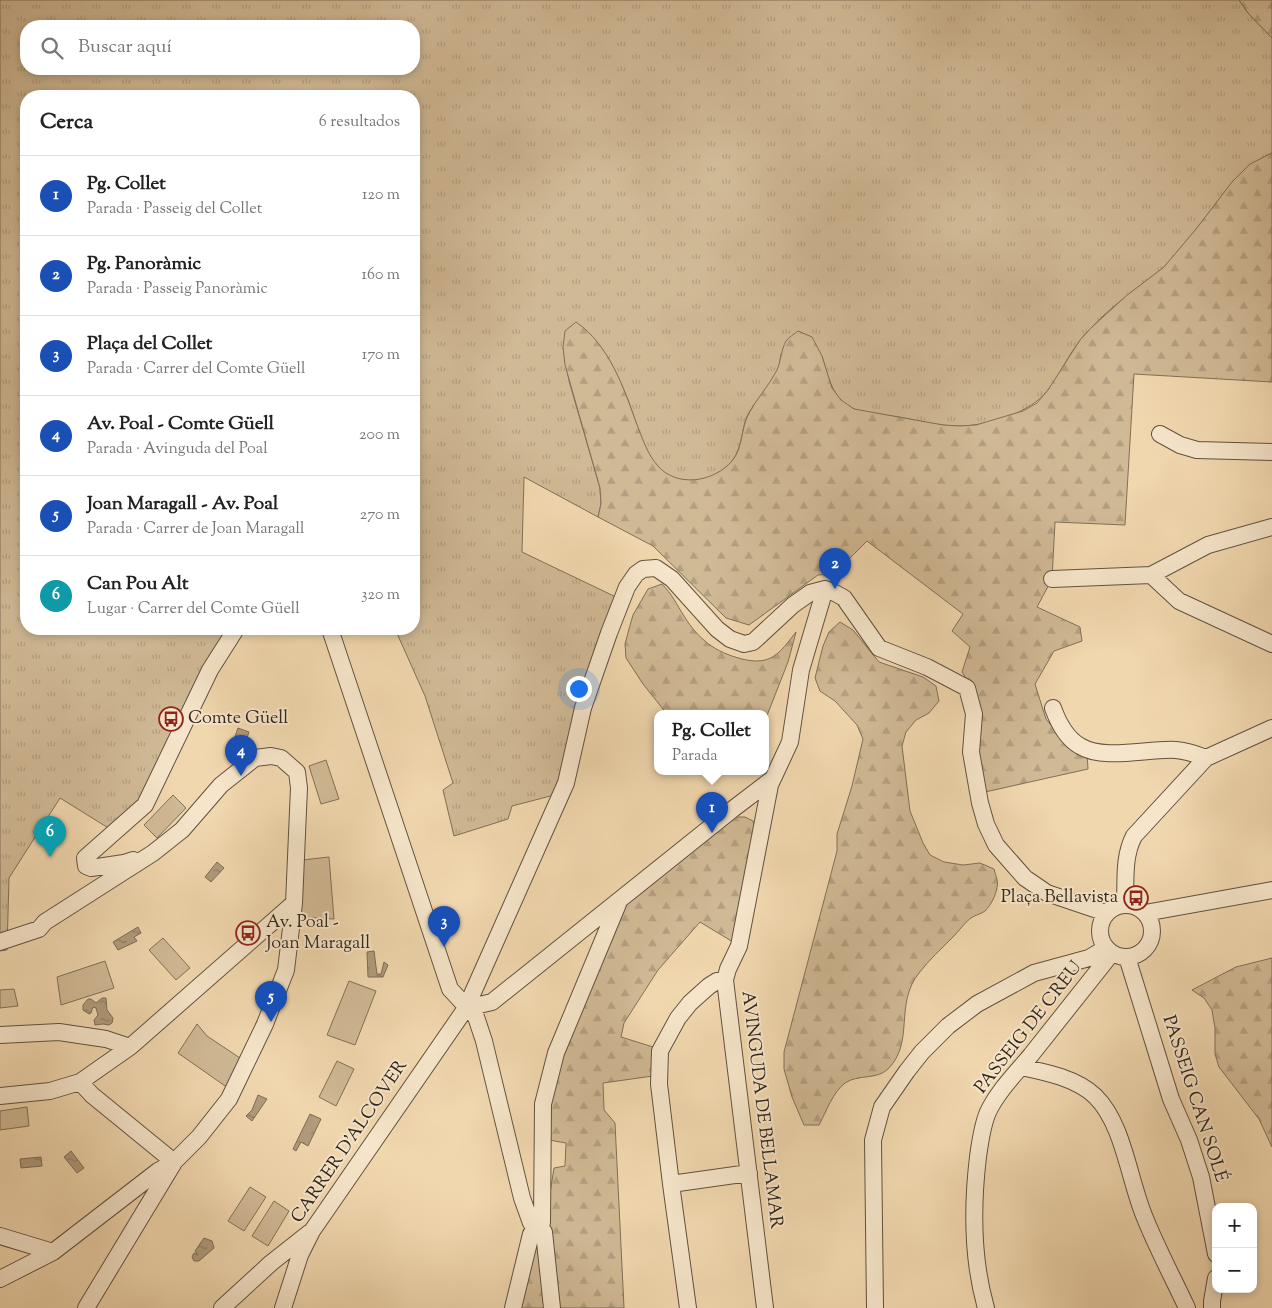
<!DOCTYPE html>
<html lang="es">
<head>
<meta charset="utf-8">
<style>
  :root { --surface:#fff; --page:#f6f6f6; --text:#222; --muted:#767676; --line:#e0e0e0; --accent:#1a73e8 }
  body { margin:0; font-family:"Sorts Mill Goudy",serif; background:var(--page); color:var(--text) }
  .controls { position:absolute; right:15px; bottom:15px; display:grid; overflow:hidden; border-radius:10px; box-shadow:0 2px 8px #0003 }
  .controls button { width:45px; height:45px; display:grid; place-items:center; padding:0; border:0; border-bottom:1px solid var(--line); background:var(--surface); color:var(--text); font:25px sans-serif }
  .you { position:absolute; left:578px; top:688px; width:18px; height:18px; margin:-12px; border:4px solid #fff; border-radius:50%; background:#1a73e8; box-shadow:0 0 0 8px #1a73e833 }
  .badge { display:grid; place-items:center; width:32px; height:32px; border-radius:50%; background:var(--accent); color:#fff; font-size:16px; font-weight:700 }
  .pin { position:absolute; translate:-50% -41px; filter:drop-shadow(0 1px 2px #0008) }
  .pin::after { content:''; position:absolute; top:26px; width:18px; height:15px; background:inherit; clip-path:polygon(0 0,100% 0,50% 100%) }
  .popup { position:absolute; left:654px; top:710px; width:115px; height:65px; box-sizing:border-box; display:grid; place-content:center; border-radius:10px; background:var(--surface); filter:drop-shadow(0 1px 4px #0005); font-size:16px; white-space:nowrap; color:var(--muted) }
  .popup b { font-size:19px; color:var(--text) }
  .popup::after { content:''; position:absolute; left:50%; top:100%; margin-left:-10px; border:10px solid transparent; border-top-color:var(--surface) }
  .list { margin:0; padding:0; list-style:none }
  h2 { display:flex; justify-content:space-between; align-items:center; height:65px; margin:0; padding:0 20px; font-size:21px }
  h2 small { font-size:16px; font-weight:400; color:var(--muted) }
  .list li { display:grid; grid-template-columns:32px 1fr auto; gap:15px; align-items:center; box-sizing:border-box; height:80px; padding:0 20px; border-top:1px solid var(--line) }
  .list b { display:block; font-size:19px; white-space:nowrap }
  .list p { margin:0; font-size:16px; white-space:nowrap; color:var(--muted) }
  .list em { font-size:16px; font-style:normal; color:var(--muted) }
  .icon { flex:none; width:28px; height:28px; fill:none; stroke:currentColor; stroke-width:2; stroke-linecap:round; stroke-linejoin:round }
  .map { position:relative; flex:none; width:1272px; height:1308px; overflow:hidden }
  .search { position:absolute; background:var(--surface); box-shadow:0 2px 8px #0003; left:20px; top:20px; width:400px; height:55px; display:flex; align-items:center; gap:12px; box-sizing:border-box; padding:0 18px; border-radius:20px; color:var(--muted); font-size:19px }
  .panel { position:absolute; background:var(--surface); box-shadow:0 2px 8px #0003; left:20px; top:90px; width:400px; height:545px; border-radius:20px }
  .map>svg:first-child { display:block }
  .grass { fill:url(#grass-tufts); stroke:#807058; fill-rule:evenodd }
  .forest { fill:url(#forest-firs); stroke:#807058 }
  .park { fill:#d0b995; stroke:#807058 }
  .water { fill:url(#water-ripples); stroke:#7d6c55 }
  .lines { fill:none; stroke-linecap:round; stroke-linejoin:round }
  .minor-casing { stroke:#615240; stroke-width:18 }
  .minor { stroke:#f6e5ca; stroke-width:16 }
  .labels { text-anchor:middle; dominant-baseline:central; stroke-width:4; stroke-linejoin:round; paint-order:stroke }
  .poi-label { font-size:18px; fill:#31261b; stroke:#f6e5ca; text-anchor:start }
  .street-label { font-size:18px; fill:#31261b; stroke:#f6e5ca }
</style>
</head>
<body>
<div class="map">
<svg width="1272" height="1308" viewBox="0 0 1272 1308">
  <defs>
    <pattern id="grass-tufts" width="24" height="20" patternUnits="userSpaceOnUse" patternTransform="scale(1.25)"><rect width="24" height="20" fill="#d0b995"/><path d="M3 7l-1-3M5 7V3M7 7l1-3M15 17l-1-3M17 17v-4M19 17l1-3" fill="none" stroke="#b39f80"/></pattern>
    <pattern id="forest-firs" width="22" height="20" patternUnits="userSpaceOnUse" patternTransform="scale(1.25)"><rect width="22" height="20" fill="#d0b995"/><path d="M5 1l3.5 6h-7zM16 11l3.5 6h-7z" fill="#b39f80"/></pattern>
    <pattern id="water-ripples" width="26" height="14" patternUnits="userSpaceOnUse" patternTransform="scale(1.25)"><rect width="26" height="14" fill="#b09b7c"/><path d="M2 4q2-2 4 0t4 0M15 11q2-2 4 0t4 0" fill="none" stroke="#907e65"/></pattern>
  </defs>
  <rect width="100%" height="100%" fill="#f1d7ae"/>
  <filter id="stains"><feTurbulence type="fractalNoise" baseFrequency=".004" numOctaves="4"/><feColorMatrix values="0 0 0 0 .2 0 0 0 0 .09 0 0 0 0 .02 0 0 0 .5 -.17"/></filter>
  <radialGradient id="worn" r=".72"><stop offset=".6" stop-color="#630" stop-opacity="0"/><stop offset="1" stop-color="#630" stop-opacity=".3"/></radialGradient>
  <path class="grass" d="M0 0H1239L1248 13 1272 38V153C1235 170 1220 200 1196 230 1186 242 1175 256 1164 267 1153 278 1139 286 1128 295 1115 305 1102 316 1091 328 1072 346 1063 370 1048 390 1031 413 987 426 959 426 939 426 919 421 899 417 887 415 865 414 854 409 833 401 828 376 822 356L781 354C780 359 780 365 778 369 771 385 757 399 748 414 741 429 743 447 732 461 717 481 679 489 660 469 643 452 637 423 628 400 622 385 615 370 607 356L563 347 569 381 600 488 601 504 598 517 524 477 522 552 618 598 562 793 512 806 508 819 454 836 443 790 453 783 425 696 395 629H414V96H26V629H236L145 797 110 829 60 798 9 878 7 950 0 951ZM26 26H414V69H26Z"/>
  <path class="forest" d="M1239 0H1272V38L1248 13Z
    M1272 153V382L1134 374 1125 525 1055 522 1052 579 1037 607 1080 627 1082 641 1054 651 1035 684 1046 719 1063 740 1087 753 1088 769 985 792 978 759 972 687 962 672 970 647 952 631 963 614 867 541 834 574 818 575 749 625 726 618 653 546 598 517 601 504 600 488 565 365 563 347 565 331 576 322C609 345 623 386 636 422 642 437 647 454 658 466 677 488 714 482 732 461 743 448 741 429 748 415 756 399 769 386 777 370 781 361 781 350 786 341 789 337 794 334 798 331L812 337 822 356 832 388 841 400 854 409 943 425 960 426 976 425 1023 411 1037 403 1048 390 1080 340 1091 328 1126 296 1164 267 1196 229 1232 182 1250 164Z
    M662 584C672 594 677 605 684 616 699 640 715 652 742 659 771 666 779 654 796 632L788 662 766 718V714H667L643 684 626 658 625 644 629 629 633 615 648 589Z
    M840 622 853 630 879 662 923 677 936 686 939 701 929 713 916 720 906 732 902 746 910 811 923 843 930 855 944 862 963 865 980 863 994 869C995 874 999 882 997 887 996 895 991 905 985 911 981 914 975 915 971 918 964 923 959 931 953 937 941 949 929 960 919 973 894 1004 915 1042 888 1069 877 1080 858 1074 845 1083 833 1092 826 1112 819 1125H804L792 1097 784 1069V1052L837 851V834L852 786 863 739 857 725 835 701 820 691 815 678 823 646 829 632Z
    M736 817H745L753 821 756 829 733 942 700 922 658 970 624 1023 621 1037 653 1047V1076L603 1083 604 1110 615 1123 624 1308H520L530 1261 547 1212 554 1168 565 1166 566 1143 549 1140 547 1107 564 1051 626 905Z
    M1272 958V1147L1259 1119 1219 1067 1215 1054V1028L1212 1010 1204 998 1192 990 1236 967Z"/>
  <path class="park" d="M326 760 339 799 321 804 309 766Z
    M173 795 186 808 157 838 144 825Z
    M329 857 334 919 299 917 302 860Z
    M163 938 190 968 176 980 149 950Z
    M105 961 114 988 61 1005 57 977Z
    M349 981 376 991 355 1045 327 1035Z
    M14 989 18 1006 0 1008V990Z
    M197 1024 207 1036 240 1058 228 1088 178 1053Z
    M337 1061 354 1069 336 1106 319 1097Z
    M27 1107 29 1126 0 1130V1111Z
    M250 1187 266 1197 244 1231 228 1221Z
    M274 1201 289 1211 268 1246 252 1236Z"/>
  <path class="water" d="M238 728 249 732 241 756 229 753Z
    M217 862 224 868 211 882 205 877Z
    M138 927 141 933 134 937 137 941 118 950 113 942Z
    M374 951 377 974H381L384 962 388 965 383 977H368L367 952Z
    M102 998H106L107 1010 113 1018 112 1023 109 1025 103 1024 95 1025 94 1020 98 1015 96 1008 93 1007 91 1013 89 1014 83 1010V1005L88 999H91L96 1003Z
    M258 1095 267 1099 252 1121 246 1116 252 1110Z
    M310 1114 321 1119 308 1146 301 1142 296 1151 293 1149Z
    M71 1151 84 1168 77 1173 64 1157Z
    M41 1157 42 1166 21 1168 20 1159Z
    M204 1238 212 1241 214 1248 199 1261H194L192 1257 194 1253 198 1255 195 1251Z"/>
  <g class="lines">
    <g class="minor-casing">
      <path id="minor" d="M1160 434 1180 445 1197 450 1272 452
        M1272 527 1208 545 1151 575 1179 601 1272 644
        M1052 579 1151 575
        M330 629 450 989 476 1017 484 1041 522 1198 531 1223
        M1053 708C1058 722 1066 738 1080 746 1104 761 1149 748 1176 750 1187 751 1196 754 1206 758
        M133 860 124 863 91 868 86 866 85 858 145 805 210 670 236 629
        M1125 905C1126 881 1123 857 1134 836L1206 758 1272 728
        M1100 931a26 26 0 1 1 52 0a26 26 0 1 1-52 0Z
        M1145 913 1272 890
        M0 942 39 929 45 922 153 853 182 830 221 785 255 758 271 756 281 758 297 772 299 788 294 903 286 970 265 1024 229 1099 199 1137 174 1162 158 1171 53 1252 0 1279
        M1127 957 1171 1099 1189 1140 1201 1177 1216 1254
        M466 1008 492 1002 733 809 771 780
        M0 1035 59 1032 106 1039 130 1047
        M1021 1067C1045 1072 1076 1078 1095 1096 1124 1124 1129 1181 1145 1218 1157 1248 1173 1278 1187 1308
        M80 1082 92 1095 174 1162
        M0 1096 50 1091 80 1082 130 1047 294 903
        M671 1184 749 1173
        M542 1223 543 1104 556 1053 618 904
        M544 1232 552 1308
        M0 1236 53 1252
        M86 1308 173 1164
        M222 1308 271 1263 309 1233
        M283 1308 300 1255 312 1231 466 1008 566 783 583 708 609 633 627 587 636 574 643 569 656 568 672 579 717 629 730 639 744 644 753 642 793 605 810 593 825 589 835 593 844 598 879 648 927 667 967 688 974 714 971 752 980 803 986 824 996 845 1025 878 1047 893 1106 913
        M513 1308 531 1234
        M688 1308 671 1184 659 1084 660 1051 678 1018 690 1003 709 986 717 981 725 980
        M765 1308 725 980 728 969 739 946 770 785 790 742 801 670 825 589
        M875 1308 873 1140 882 1107 907 1071 922 1052 948 1026 977 1004 1034 973 1089 958 1106 948
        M986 1308C972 1259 972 1207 978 1157 980 1142 982 1126 988 1112 998 1091 1016 1073 1031 1055 1058 1021 1085 987 1112 953
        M1212 1308V1301L1216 1278"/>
    </g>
    <use href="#minor" class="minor"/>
  </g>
  <defs>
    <g id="bus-ring" transform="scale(1.25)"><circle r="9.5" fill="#f6e5ca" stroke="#8f2418" stroke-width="1.5"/><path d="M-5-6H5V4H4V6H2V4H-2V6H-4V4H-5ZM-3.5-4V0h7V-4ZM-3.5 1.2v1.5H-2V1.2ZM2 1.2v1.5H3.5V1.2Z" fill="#8f2418"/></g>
  </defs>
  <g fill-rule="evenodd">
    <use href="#bus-ring" x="171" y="719"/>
    <use href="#bus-ring" x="1136" y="898"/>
    <use href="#bus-ring" x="248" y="933"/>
  </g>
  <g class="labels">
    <g class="poi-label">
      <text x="188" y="719">Comte Güell</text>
      <text x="1118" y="898" text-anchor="end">Plaça Bellavista</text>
      <text x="266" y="923">Av. Poal -<tspan x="266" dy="21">Joan Maragall</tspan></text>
    </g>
    <g class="street-label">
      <text transform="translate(1029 1028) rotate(-52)">PASSEIG DE CREU</text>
      <text transform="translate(1194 1099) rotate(72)">PASSEIG CAN SOLÉ</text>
      <text transform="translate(761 1110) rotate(83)">AVINGUDA DE BELLAMAR</text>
      <text transform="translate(350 1142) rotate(-56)">CARRER D'ALCOVER</text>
    </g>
  </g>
  <rect width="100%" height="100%" filter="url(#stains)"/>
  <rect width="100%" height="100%" fill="url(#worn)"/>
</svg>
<div class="controls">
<button>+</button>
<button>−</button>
</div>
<div class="you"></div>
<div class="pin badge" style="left:712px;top:833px;background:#1a4fb4">1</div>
<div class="popup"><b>Pg. Collet</b>Parada</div>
<div class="pin badge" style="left:835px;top:589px;background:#1a4fb4">2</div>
<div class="pin badge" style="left:444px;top:947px;background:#1a4fb4">3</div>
<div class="pin badge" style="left:241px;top:776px;background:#1a4fb4">4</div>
<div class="pin badge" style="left:271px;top:1022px;background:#1a4fb4">5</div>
<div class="pin badge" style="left:50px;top:857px;background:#0f9aa8">6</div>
<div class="search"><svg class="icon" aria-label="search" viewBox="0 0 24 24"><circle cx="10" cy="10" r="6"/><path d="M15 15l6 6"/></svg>Buscar aquí</div>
<section class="panel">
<h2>Cerca<small>6 resultados</small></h2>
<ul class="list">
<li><span class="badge" style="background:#1a4fb4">1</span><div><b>Pg. Collet</b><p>Parada · Passeig del Collet</p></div><em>120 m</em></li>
<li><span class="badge" style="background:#1a4fb4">2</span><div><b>Pg. Panoràmic</b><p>Parada · Passeig Panoràmic</p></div><em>160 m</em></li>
<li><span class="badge" style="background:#1a4fb4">3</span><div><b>Plaça del Collet</b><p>Parada · Carrer del Comte Güell</p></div><em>170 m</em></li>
<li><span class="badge" style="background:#1a4fb4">4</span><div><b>Av. Poal - Comte Güell</b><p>Parada · Avinguda del Poal</p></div><em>200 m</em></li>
<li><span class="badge" style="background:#1a4fb4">5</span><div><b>Joan Maragall - Av. Poal</b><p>Parada · Carrer de Joan Maragall</p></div><em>270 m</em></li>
<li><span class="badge" style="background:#0f9aa8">6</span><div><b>Can Pou Alt</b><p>Lugar · Carrer del Comte Güell</p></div><em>320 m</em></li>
</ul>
</section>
</div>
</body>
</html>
